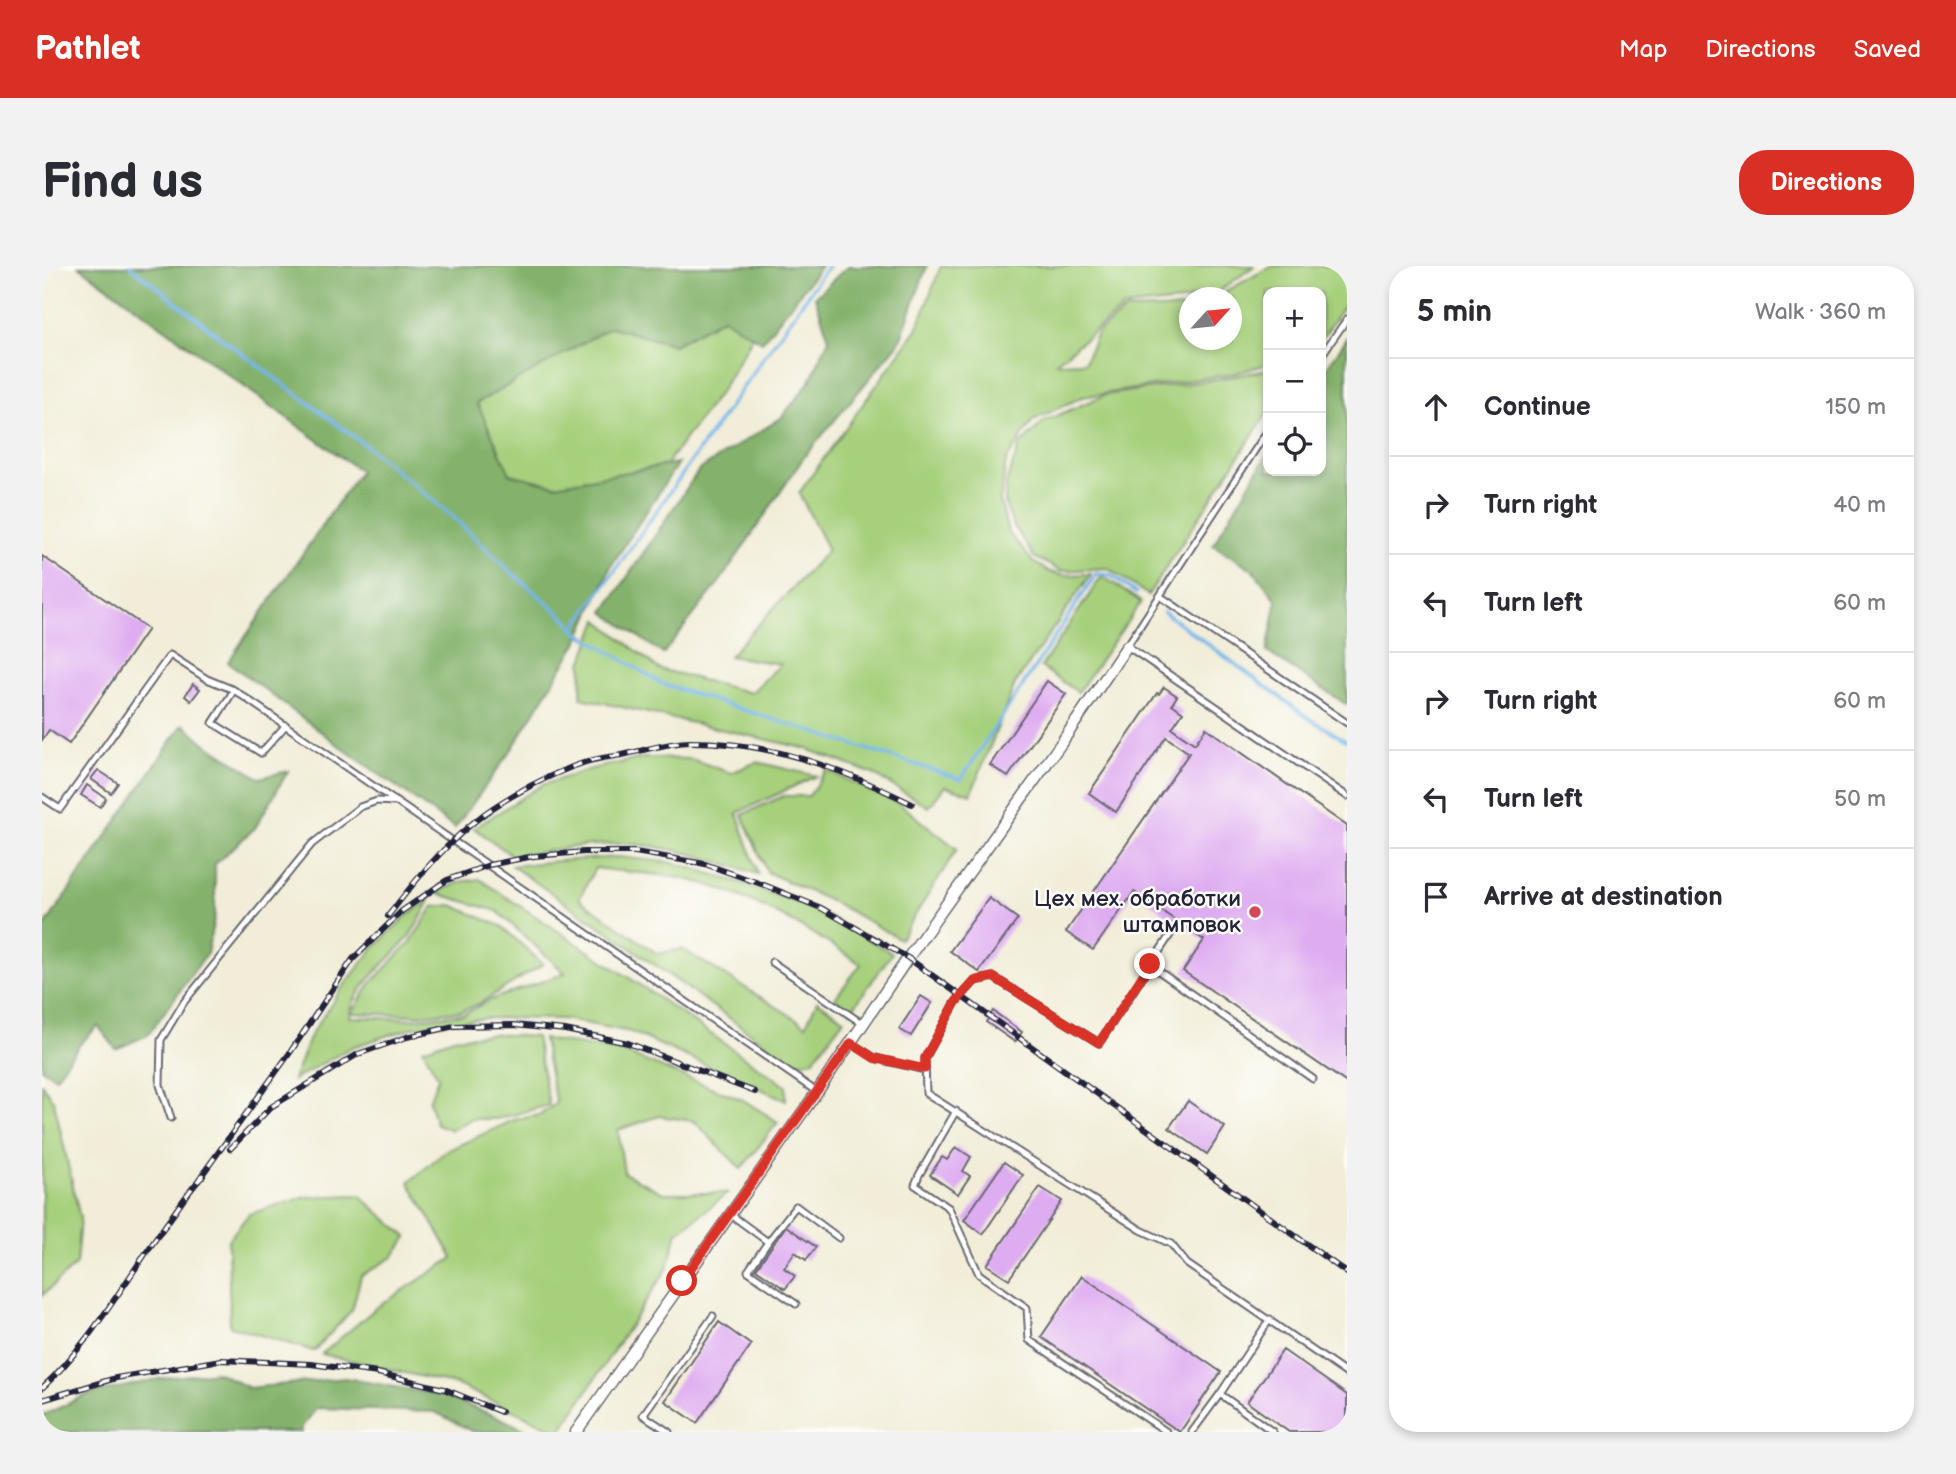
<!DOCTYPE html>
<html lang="en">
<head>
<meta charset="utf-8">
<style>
  :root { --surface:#fff; --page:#f2f2f3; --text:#2b2b33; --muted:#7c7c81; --line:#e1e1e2; --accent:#d93025 }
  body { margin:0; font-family:"Balsamiq Sans",sans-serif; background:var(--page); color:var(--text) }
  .controls { position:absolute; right:21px; top:21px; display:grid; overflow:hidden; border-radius:14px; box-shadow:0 4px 10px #0003 }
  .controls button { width:63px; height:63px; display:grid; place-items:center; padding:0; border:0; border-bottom:2px solid var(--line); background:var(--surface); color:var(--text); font:35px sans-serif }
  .compass { position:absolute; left:1137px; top:21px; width:63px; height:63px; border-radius:50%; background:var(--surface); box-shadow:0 4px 10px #0003; rotate:63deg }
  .stop { position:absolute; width:21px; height:21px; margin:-16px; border:5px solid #d93025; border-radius:50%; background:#fff }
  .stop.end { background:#d93025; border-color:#fff; box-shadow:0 2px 7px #0008 }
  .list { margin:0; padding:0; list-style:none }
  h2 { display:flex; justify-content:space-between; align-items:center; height:91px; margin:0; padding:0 28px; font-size:30px }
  h2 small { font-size:23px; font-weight:400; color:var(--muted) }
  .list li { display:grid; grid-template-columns:46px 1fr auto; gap:21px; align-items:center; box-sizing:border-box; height:98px; padding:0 28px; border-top:2px solid var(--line) }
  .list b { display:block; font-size:26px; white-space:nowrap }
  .list em { font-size:23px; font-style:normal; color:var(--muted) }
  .icon { flex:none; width:38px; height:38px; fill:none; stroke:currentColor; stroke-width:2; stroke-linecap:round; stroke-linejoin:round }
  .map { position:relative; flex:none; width:1305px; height:1166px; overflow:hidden; border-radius:28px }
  header { display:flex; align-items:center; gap:42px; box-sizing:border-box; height:98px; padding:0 35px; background:var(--accent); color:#fff }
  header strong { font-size:33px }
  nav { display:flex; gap:38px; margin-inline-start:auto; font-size:24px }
  .intro { display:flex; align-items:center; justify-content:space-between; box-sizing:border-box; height:168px; padding:0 42px }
  h1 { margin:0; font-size:49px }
  .button { padding:18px 32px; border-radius:28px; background:var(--accent); color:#fff; font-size:24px; font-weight:700 }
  main { display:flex; gap:42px; padding:0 42px }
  aside { flex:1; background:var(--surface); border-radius:28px; box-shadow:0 4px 10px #0003 }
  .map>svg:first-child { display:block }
  .green { fill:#a6d07c; stroke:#64795c; stroke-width:2 }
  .forest { fill:#84b26c; stroke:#536a54; stroke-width:2 }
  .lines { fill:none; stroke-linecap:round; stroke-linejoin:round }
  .stream { stroke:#76b6ea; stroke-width:3.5 }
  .building { fill:#deacf1 }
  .service-casing { stroke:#6a6972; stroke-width:9 }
  .minor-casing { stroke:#6a6972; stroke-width:13 }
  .service { stroke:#fff; stroke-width:5 }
  .minor { stroke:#fff; stroke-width:10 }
  .rail-casing { stroke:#22223b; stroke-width:6 }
  .rail { stroke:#fdfcf7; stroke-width:3.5; stroke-dasharray:10; stroke-linecap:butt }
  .route { stroke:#d93025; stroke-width:9 }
  .poi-dot { fill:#d1495b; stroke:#fdfcf7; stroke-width:2.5 }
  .labels { text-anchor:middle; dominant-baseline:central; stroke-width:5; stroke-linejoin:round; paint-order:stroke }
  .poi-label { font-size:23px; fill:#22223b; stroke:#fdfcf7; text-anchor:end }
</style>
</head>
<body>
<header>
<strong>Pathlet</strong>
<nav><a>Map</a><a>Directions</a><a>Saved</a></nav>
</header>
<div class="intro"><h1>Find us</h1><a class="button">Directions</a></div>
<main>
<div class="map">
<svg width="1305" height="1166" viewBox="0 0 1305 1166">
  <rect width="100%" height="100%" fill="#fdfcf7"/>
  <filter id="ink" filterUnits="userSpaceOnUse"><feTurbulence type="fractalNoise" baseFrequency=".0143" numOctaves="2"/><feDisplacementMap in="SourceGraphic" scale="14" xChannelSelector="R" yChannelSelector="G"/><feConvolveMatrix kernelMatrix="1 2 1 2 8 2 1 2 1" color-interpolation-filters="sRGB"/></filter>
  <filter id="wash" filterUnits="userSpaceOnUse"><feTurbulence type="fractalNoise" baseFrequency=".00686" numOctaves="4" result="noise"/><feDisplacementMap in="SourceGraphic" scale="28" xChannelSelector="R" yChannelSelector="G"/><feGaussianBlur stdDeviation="1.57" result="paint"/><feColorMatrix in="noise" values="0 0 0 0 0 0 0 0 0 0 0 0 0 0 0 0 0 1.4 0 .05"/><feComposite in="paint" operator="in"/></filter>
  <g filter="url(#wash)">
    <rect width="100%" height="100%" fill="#f1edd8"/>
    <path class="green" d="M752 0 680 123 605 224 499 237 356 119Z
      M899 0H1212L1169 31 1148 32 1147 34 1083 41 1013 97 1043 96 1055 67 1084 44 1147 42 1148 74H1190V32L1178 31 1186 24 1230 0H1305V35L1279 74V26H1226V98L1194 107 1040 131 991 154 964 195 958 235 966 266 991 296 1008 306 1022 309 1049 308 973 418 929 528 903 520 887 541 829 507 762 482 539 432 540 397 556 354 617 403 709 427 739 398 687 390 786 284 757 227 875 63Z
      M1226 104V146L1106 329 1065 302 1019 305 992 291 971 259 963 238 964 217 978 179 1002 155 1063 129 1163 115Z
      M1060 310 1099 336 1036 426 999 401Z
      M601 492 649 493 689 507 715 496 774 510 695 547 716 608C673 595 626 578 580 578 544 577 507 585 472 591L432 562 500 519 549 503Z
      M784 504 858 538 915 583 858 673 795 638 725 606 700 549 741 530H767Z
      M576 591 633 597 706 619 777 645 850 687 809 745 793 732 819 698C763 661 705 626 639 612 611 607 580 606 553 602L537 633 616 688 640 683 764 759 775 735 802 753 771 794 752 798 572 670 470 600 515 595Z
      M437 613 592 715 744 820V834L589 766 521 753 445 752 376 760 310 781 251 814 268 770 300 722 331 683 363 651 389 632C381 649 372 666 359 680 343 698 309 725 308 751L369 753 422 748 448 734 523 707 455 645 394 627 418 616Z
      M410 639 459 660 501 698 438 737 420 745 374 749 310 747 328 718 368 677 391 641Z
      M453 768 494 771 507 839 455 853H429L410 864 394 858 387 835 396 811 381 783 411 772Z
      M501 773 578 785 701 834 736 856 699 903 652 855 617 850 576 864 582 907 621 927H686L635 967 625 1003 518 1166 416 1119 280 1088 334 1042 411 992 367 916 404 885 472 854 498 849 514 837Z
      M0 818 12 836 38 952 34 998 0 1030Z
      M317 929 365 971 351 991 319 1010 310 1044 272 1085 188 1060 186 974 207 948 263 931Z"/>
    <path class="forest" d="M37 0H779L720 76 681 52 632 79 569 61 435 137 468 208 513 219 636 197 569 300 535 377 470 483 413 562 307 487 186 396 318 205Z
      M806 0H885L857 77 762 191 679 314 621 388 562 346 657 204 739 152 768 115 787 73 773 31Z
      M1305 72V439L1225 386 1235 334 1210 303 1171 279 1226 187V205H1279V110Z
      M141 458 164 478 217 512 246 505 213 562 173 598V648L165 687 106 769 74 783 56 760 39 777 14 811 0 803V664Z
      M175 1106 207 1122 303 1112 398 1129 454 1150 488 1166H432L393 1146 275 1142 259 1162V1166H0V1150L44 1129 121 1112Z"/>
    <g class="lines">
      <path class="stream" d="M88 0 181 73 319 176 410 250 469 306 528 356 532 364 620 418 919 513 1054 308 1068 309 1094 327
        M1122 346 1268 453 1305 475
        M532 363 786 0"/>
    </g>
    <g id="blocks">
      <path class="building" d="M0 290 106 363 27 478 7 464 0 474Z
        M1005 415 1024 428 966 511 948 499Z
        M151 418 158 423 149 435 143 430Z
        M1122 421 1135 430 1130 438 1141 446 1130 462 1153 478 1164 462 1305 560V817L1141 705 1162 674 1092 626 1051 684 1024 666 1147 487 1124 471 1074 546 1047 527 1115 427 1117 428Z
        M56 504 76 517 69 527 49 513Z
        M45 519 64 532 58 541 39 529Z
        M947 632 976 653 937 706 908 685Z
        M879 730 890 737 869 770 857 763Z
        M951 745 980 766 973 776 944 756Z
        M1146 835 1183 861 1165 888 1127 862Z
        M914 881 929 891 921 905 928 910 916 928 888 909 900 891 905 894Z
        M962 896 981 909 941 968 922 954Z
        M998 921 1020 935 967 1013 945 999Z
        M744 960 774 981 764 994 753 986 742 1002 753 1010 743 1023 714 1003Z
        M1040 1010 1179 1106 1138 1166 999 1071Z
        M677 1056 709 1079 655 1157 623 1135Z
        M1241 1084 1305 1129V1166H1247L1205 1136Z"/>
    </g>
  </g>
  <g filter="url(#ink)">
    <use href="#blocks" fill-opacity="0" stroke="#6a6972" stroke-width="2"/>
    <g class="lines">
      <g class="service-casing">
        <path id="service" d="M1279 90 1305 53
          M1226 164 1085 380 1305 530
          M1118 330 1305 457
          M192 424 171 457 219 487 244 459
          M0 531 18 543 128 389 165 413 192 424 775 826
          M1134 660 1057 777 951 711 933 715 914 736 883 792 884 827 1099 964 1129 978 1145 998 1305 1108
          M730 696 821 758
          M1108 699 1271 813
          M809 777 833 792 883 804
          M914 845 877 909 873 919 907 942 937 1008 985 1042 987 1074 1125 1166
          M129 852 118 819 119 774 142 736 270 578 318 541 335 535 352 536
          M688 948 726 976 754 940 797 972
          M726 976 706 1005 754 1038
          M1178 1128 1231 1166
          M627 1166 601 1149 671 1050
          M1150 1166 1178 1128 1228 1053"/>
      </g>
      <g class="minor-casing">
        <path id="minor" d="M534 1166 775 826 866 692 1020 476 1085 380"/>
      </g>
      <use href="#service" class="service"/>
      <use href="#minor" class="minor"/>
      <g class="rail-casing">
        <path id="rail" d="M346 650C372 616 399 583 432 556 459 533 510 507 544 496 555 492 568 491 580 489 600 485 628 476 648 476 730 476 798 502 870 538
          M188 883 229 841 316 788 365 771 412 760 472 759 523 764 586 777 713 826
          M155 916 247 788 311 693 360 645 405 614 447 599 492 590 542 586H593L663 598 722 619 779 642 866 692 1305 1007
          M0 1122C50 1076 87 1008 128 953 138 939 148 923 161 910
          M0 1134 74 1112 179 1094 269 1098 336 1107 402 1123 459 1146"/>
      </g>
      <use href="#rail" class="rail"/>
    </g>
  </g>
  <g class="lines" filter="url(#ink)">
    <path class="route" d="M640 1015 809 777 832 792 883 803V792L914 736 933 715 951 711 1057 777 1108 698"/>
  </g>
  <circle class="poi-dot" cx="1213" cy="646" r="7"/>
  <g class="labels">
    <g class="poi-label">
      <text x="1199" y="633">Цех мех. обработки<tspan x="1199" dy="26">штамповок</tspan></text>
    </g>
  </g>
</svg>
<div class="controls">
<button>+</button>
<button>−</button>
<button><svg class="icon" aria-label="locate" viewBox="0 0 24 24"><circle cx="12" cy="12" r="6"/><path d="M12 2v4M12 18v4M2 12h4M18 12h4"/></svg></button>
</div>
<svg class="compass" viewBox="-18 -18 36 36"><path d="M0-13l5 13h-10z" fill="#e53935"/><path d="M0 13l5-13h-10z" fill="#7c7c81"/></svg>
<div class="stop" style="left:640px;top:1015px"></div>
<div class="stop end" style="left:1108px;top:698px"></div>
</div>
<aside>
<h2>5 min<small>Walk · 360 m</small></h2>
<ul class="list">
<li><svg class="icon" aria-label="ahead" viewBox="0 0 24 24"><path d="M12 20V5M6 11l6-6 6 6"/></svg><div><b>Continue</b></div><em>150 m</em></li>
<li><svg class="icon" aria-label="right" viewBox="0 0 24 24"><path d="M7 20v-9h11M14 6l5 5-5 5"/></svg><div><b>Turn right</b></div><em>40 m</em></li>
<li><svg class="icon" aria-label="left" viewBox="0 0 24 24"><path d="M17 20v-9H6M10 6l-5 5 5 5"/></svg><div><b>Turn left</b></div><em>60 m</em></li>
<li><svg class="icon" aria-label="right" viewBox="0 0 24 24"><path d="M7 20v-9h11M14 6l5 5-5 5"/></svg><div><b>Turn right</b></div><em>60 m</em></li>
<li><svg class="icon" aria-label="left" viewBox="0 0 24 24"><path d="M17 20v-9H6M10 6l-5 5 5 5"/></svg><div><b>Turn left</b></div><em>50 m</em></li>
<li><svg class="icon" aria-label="arrive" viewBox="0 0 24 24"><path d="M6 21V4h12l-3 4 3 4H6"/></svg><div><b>Arrive at destination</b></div></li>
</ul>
</aside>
</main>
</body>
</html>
